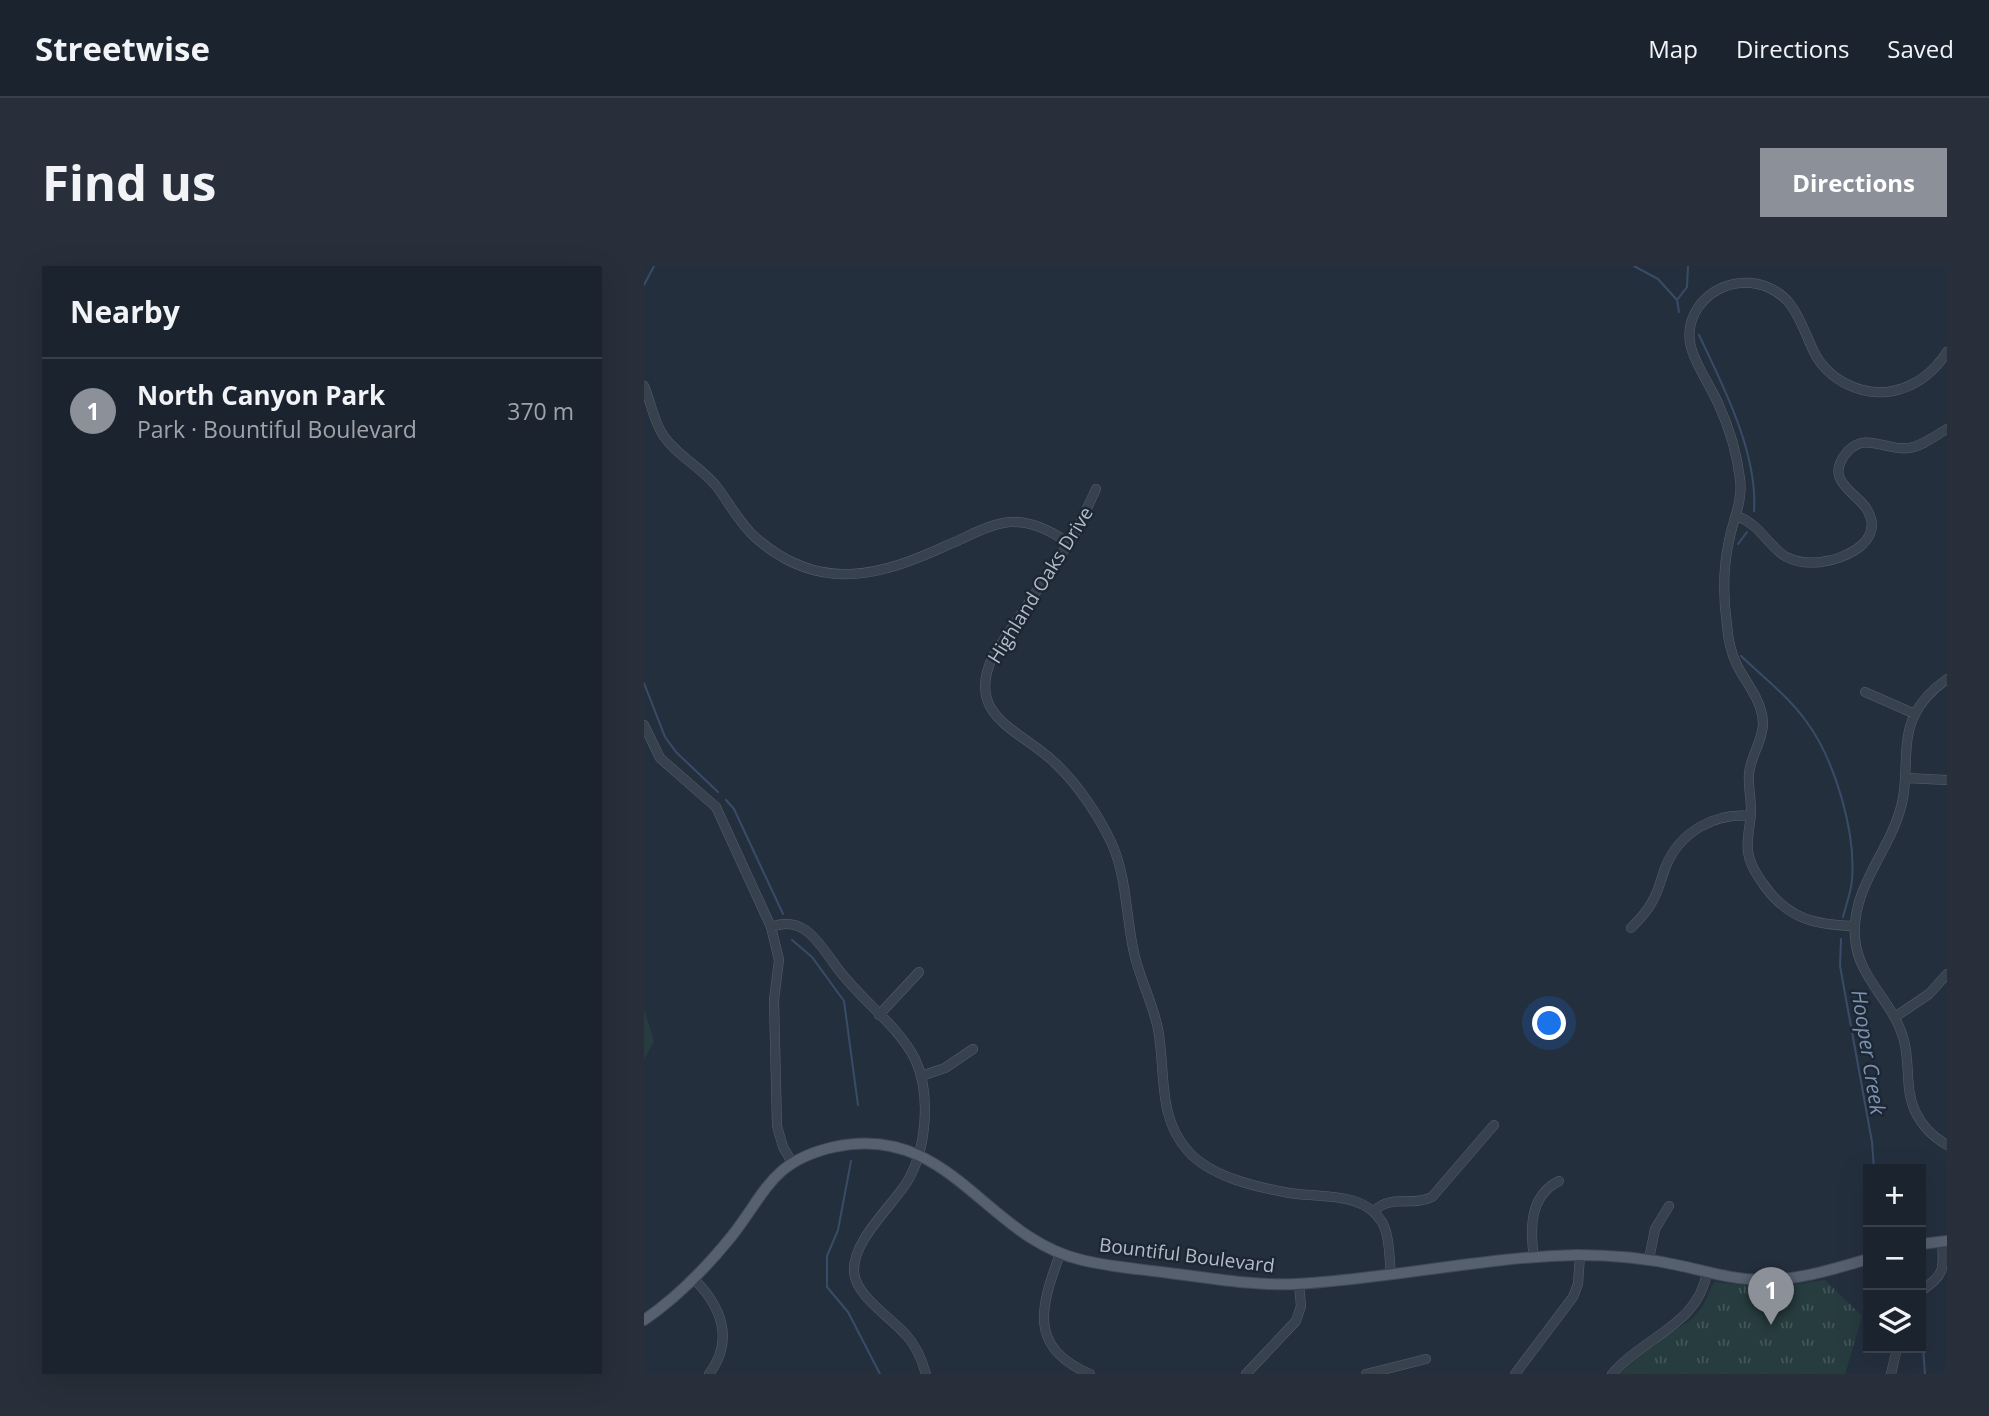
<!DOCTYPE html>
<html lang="en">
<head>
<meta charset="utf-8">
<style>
  :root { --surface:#1b232e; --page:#282f3a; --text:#f1f3f6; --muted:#a0a4aa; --line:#39404a; --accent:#8c9099 }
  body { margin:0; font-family:"Open Sans",sans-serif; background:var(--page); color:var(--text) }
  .controls { position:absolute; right:21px; bottom:21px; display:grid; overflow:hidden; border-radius:0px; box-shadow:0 7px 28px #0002 }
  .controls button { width:63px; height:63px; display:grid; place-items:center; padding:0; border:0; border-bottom:2px solid var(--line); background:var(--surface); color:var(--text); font:35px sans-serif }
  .you { position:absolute; left:906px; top:758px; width:24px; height:24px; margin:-18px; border:5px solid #fff; border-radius:50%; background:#1a73e8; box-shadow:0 0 0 10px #1a73e833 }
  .badge { display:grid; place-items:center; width:46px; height:46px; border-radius:50%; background:var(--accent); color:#fff; font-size:23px; font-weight:700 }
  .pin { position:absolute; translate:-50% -58px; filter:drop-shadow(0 2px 4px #0008) }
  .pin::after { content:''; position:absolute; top:37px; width:24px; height:21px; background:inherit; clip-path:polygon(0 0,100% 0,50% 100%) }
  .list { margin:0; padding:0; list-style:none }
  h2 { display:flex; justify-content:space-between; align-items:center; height:91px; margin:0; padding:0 28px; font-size:30px }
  h2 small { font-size:23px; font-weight:400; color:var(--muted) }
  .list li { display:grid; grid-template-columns:46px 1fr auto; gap:21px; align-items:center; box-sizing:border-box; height:105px; padding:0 28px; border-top:2px solid var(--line) }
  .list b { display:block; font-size:26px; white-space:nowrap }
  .list p { margin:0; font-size:23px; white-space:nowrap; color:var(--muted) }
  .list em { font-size:23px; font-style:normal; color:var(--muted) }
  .icon { flex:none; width:38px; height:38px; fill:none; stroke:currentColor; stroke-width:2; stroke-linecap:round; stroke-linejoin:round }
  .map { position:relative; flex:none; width:1303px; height:1108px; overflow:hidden; border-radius:0px }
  header { display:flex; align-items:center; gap:42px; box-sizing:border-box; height:98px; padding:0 35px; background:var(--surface); border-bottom:2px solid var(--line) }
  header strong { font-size:33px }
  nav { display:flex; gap:38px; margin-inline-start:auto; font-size:24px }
  .intro { display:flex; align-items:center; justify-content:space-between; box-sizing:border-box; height:168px; padding:0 42px }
  h1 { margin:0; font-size:49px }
  .button { padding:18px 32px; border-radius:0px; background:var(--accent); color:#fff; font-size:24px; font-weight:700 }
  main { display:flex; gap:42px; padding:0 42px }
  aside { flex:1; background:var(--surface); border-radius:0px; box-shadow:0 7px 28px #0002 }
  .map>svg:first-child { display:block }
  .grass { fill:#263c3f }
  .park { fill:url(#park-tufts) }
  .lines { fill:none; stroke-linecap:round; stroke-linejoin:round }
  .stream { stroke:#394c67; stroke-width:2 }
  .minor-casing { stroke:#565f6c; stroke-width:10 }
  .major-casing { stroke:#414a57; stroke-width:12 }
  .minor { stroke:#38414e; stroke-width:9 }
  .major { stroke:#56606e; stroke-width:10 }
  .labels { text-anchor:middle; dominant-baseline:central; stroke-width:5; stroke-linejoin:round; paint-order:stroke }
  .street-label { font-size:19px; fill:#b4bcc9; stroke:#1d2633 }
  .water-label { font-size:21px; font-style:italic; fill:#7c92b1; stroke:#1d2633 }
</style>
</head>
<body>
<header>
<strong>Streetwise</strong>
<nav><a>Map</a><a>Directions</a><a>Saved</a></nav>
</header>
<div class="intro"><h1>Find us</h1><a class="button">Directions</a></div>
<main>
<aside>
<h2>Nearby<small></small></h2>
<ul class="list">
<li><span class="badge">1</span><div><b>North Canyon Park</b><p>Park · Bountiful Boulevard</p></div><em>370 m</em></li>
</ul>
</aside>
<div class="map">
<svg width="1303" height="1108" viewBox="0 0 1303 1108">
  <defs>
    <pattern id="park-tufts" width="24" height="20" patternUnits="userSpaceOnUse" patternTransform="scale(1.75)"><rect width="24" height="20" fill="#263c3f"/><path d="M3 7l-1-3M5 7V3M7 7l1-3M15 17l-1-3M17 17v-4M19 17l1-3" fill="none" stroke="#435659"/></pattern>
  </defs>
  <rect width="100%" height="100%" fill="#242f3e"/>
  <path class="grass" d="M0 743 10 775 0 794Z"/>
  <path class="park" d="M1181 1014 1218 1050 1201 1108H976L1004 1082 1048 1053 1059 1040 1070 1016 1127 1022Z"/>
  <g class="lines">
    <path class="stream" d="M990 0 1014 13 1033 34
      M0 19 10 0
      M1035 46 1033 34 1043 21 1044 0
      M1055 69C1079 120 1114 187 1110 245
      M1094 278 1103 266
      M1097 390C1119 411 1145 431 1162 455 1191 494 1212 566 1208 614 1207 626 1202 639 1199 651
      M0 417 21 471 32 486 74 526
      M82 534 90 543 139 648
      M1197 673 1196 700 1228 876 1230 903
      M148 674 168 691 200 735 214 839
      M207 895 194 964 183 990V1021L204 1046 236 1108
      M1277 1053 1281 1108"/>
    <g class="minor-casing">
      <path id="minor" d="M0 120C7 136 9 154 19 169 33 190 57 201 73 221 86 238 95 257 112 272 176 328 237 310 306 278 325 270 345 258 366 256 388 255 407 265 425 277
        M452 223 432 266 349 390C320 451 377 464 410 496 433 517 455 550 468 578 483 612 482 652 490 687 496 713 509 738 514 763 522 805 513 851 544 885 567 911 612 921 645 927 676 932 719 925 738 956 746 970 745 992 747 1008
        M1093 250C1129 264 1126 302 1177 296 1202 293 1243 274 1222 242 1212 226 1178 214 1204 185 1221 166 1243 185 1265 182 1278 180 1291 170 1303 163
        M1303 413C1290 422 1278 434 1271 448 1257 476 1265 508 1258 537 1247 585 1207 620 1211 672 1214 712 1248 734 1259 771 1267 795 1260 821 1271 845 1278 860 1289 871 1303 879
        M1221 426 1271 448
        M0 459 16 492 72 541 127 661 135 694 130 734 133 860 139 881 149 898
        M1262 512 1303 514
        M1211 660C1171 659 1144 653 1120 619 1113 609 1106 599 1104 586 1102 572 1107 558 1107 544 1107 532 1104 520 1105 507 1107 489 1119 475 1119 457 1118 434 1103 419 1093 399 1087 387 1084 373 1083 359 1079 331 1079 302 1085 275 1089 253 1099 236 1096 213 1093 187 1085 161 1074 137 1060 105 1030 76 1055 40 1077 10 1123 9 1146 38 1157 52 1162 70 1170 86 1184 114 1218 131 1249 125 1273 120 1290 106 1303 86
        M127 661C158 649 173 674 189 696 212 731 253 757 271 793 287 827 283 883 263 916 248 940 208 975 210 1006 212 1031 248 1052 263 1070 273 1081 278 1094 282 1108
        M987 662C995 654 1003 646 1008 636 1015 625 1017 612 1022 600 1036 566 1071 546 1107 550
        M235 749 275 706
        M1251 751 1285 728 1303 708
        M277 810 301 802 329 783
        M730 945C747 928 767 941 788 931L850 859
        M416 988C397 1040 383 1081 446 1108
        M890 992C886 963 885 930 915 915
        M1005 993 1011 963 1025 940
        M50 1013C77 1040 91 1074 65 1108
        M1277 1025C1301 1008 1300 1004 1298 975
        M602 1108 652 1055 657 1040 655 1018
        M722 1108 782 1093
        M871 1108 929 1031 934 1018 936 989
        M968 1108C1001 1070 1055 1058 1063 1006
        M1247 1108 1253 1082"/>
    </g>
    <g class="major-casing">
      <path id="major" d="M1277 978 1303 975
        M0 1054C34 1031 61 1003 87 971 122 927 127 895 190 881 306 856 341 972 438 994 466 1001 496 1003 525 1007 567 1012 609 1020 652 1018 746 1013 839 991 933 989 967 989 1001 992 1033 999 1062 1005 1089 1014 1119 1014 1156 1014 1190 1003 1224 993"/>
    </g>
    <use href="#minor" class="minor"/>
    <use href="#major" class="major"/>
  </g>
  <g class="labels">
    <g class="street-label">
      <text transform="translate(396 319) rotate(-58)">Highland Oaks Drive</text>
      <text transform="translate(543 989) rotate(7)">Bountiful Boulevard</text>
    </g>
    <g class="water-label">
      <text transform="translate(1225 786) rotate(81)">Hooper Creek</text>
    </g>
  </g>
</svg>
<div class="controls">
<button>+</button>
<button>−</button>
<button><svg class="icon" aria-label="layers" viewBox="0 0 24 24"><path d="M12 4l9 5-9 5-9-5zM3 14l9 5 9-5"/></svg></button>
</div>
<div class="you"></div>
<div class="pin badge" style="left:1127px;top:1059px">1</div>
</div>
</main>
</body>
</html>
